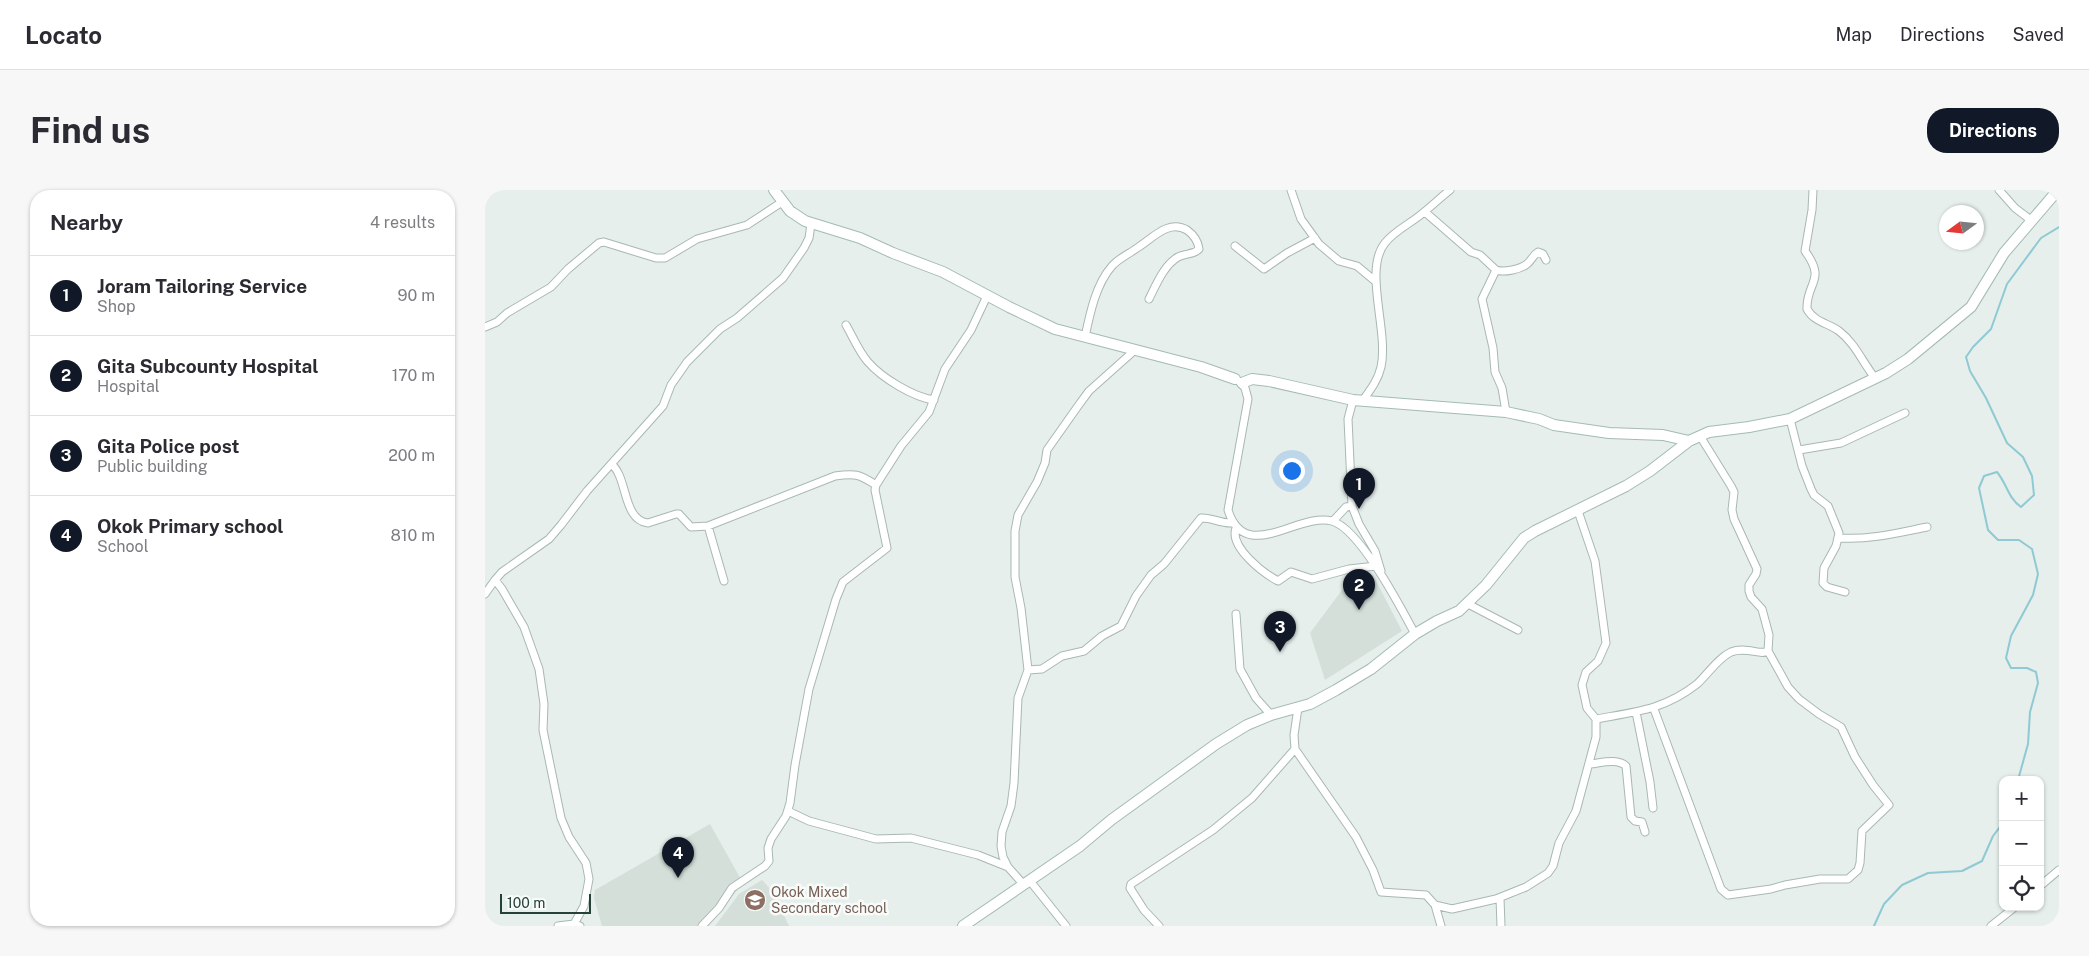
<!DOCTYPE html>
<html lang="en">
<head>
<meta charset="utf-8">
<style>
  :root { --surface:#fff; --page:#f7f7f7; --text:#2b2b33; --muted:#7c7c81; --line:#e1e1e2; --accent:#111827 }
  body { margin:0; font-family:"Public Sans",sans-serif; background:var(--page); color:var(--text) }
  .controls { position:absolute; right:15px; bottom:15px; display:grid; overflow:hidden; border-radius:10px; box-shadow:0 1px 4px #0004 }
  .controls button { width:45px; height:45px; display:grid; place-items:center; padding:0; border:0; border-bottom:1px solid var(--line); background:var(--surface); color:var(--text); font:25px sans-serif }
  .compass { position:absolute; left:1454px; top:15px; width:45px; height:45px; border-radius:50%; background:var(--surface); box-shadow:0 1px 4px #0004; rotate:255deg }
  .scale { position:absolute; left:15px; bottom:12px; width:91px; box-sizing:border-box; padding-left:5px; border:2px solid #24423a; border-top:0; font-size:14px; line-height:18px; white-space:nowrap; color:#24423a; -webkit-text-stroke:4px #f7fbf9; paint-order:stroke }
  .you { position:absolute; left:806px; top:280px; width:18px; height:18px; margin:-12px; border:4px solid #fff; border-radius:50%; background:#1a73e8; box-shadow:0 0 0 8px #1a73e833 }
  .badge { display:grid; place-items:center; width:32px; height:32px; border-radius:50%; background:var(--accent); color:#fff; font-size:16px; font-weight:700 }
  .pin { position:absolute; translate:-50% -41px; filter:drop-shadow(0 1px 2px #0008) }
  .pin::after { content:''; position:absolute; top:26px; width:18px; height:15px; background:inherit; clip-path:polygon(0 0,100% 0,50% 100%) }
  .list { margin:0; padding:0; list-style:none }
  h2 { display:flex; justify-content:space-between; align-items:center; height:65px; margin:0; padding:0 20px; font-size:21px }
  h2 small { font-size:16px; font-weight:400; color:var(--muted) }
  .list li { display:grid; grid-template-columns:32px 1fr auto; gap:15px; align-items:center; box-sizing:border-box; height:80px; padding:0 20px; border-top:1px solid var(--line) }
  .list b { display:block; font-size:19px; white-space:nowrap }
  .list p { margin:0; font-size:16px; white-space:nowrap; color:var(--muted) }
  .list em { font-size:16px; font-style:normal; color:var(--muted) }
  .icon { flex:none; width:28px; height:28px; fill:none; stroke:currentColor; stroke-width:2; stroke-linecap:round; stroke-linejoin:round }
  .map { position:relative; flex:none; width:1574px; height:736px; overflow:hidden; border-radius:20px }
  header { display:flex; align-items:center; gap:30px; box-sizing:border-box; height:70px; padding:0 25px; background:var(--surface); border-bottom:1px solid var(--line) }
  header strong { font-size:24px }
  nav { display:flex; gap:28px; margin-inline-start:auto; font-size:18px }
  .intro { display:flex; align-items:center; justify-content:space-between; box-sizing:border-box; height:120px; padding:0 30px }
  h1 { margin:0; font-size:35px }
  .button { padding:12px 22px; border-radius:20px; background:var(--accent); color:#fff; font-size:18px; font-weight:700 }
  main { display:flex; gap:30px; padding:0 30px }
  aside { flex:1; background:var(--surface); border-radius:20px; box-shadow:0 1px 4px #0004 }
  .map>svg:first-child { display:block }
  .built { fill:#d4dfda }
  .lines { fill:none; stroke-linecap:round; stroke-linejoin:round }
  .stream { stroke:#8ec9d4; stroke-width:2 }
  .street-casing { stroke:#a8b8b2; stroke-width:9 }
  .secondary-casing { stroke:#a4bbb3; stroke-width:12 }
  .street { stroke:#fff; stroke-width:7 }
  .secondary { stroke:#fff; stroke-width:10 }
  .labels { text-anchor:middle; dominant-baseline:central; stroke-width:5; stroke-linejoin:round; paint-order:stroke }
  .education-label { font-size:14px; fill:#785e54; stroke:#f7fbf9; text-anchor:start }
</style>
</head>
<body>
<header>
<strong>Locato</strong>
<nav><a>Map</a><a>Directions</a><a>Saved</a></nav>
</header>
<div class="intro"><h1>Find us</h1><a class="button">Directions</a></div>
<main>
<aside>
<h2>Nearby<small>4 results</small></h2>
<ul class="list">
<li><span class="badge">1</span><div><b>Joram Tailoring Service</b><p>Shop</p></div><em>90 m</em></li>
<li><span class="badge">2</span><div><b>Gita Subcounty Hospital</b><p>Hospital</p></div><em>170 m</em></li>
<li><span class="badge">3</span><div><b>Gita Police post</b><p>Public building</p></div><em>200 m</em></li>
<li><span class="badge">4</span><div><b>Okok Primary school</b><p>School</p></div><em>810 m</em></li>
</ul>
</aside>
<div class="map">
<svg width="1574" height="736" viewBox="0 0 1574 736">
  <rect width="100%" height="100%" fill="#e6efeb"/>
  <path class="built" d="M888 385 917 441 840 490 825 443 857 400Z
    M225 634 258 693 223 736H117L109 708 110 700Z
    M277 690 288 702 304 736H230L254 704Z"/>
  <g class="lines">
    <path class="stream" d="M1533 590 1543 554 1545 522 1553 493 1551 482 1542 478H1526L1521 468 1526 446 1548 405 1553 384 1547 359 1534 350H1513L1503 340 1494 298 1499 286 1512 282C1522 294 1523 308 1536 317L1549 305 1547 286 1538 267 1522 253 1501 208 1485 181 1481 167 1488 157 1506 139 1522 94 1556 48 1574 37
      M1389 736 1399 714 1417 695 1443 683 1477 681 1497 671 1508 646 1518 633"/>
    <g class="street-casing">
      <path id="street" d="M806 0 816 29 834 54 854 71 872 76 890 91
        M1328 0 1327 20 1320 61C1342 91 1321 92 1322 119 1329 132 1343 133 1354 141 1370 153 1378 173 1390 188
        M1514 0 1530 18 1547 31
        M940 22 986 62 995 65 1011 80C1019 83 1036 79 1042 74 1047 70 1048 65 1053 62L1058 64 1061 70
        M750 56 779 79 802 63 830 48
        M1011 80 997 109 1008 158 1010 182 1017 198 1021 222
        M361 135C368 147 374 162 383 172 397 188 428 207 449 210
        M0 137 12 132 22 123 66 97 83 79 114 53 119 52 171 68H180L212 49 262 35 297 12
        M600 147C605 123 611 94 627 76 634 68 644 64 652 58 667 49 683 29 702 40 709 45 713 51 714 59 709 65 700 63 693 67 679 75 671 95 664 109
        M755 192 760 198 763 209 743 320C760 375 813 322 847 331 875 339 916 418 930 444
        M868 210 863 229 867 316 874 334 890 361 896 381
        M878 210C886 199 893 190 896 177 904 141 878 80 900 53 910 40 927 33 939 22 948 15 956 7 965 0
        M1305 229 1317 276 1326 299 1329 305 1343 316 1354 343 1351 356 1339 378 1338 393 1342 397 1360 402
        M1314 260 1356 253 1420 223
        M126 274C143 286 137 330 163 333L191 324H194L206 337 223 336 239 391
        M848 331 861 317 867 316
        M223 336 350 286C370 283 374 284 391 295
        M751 338C744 357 778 383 793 391L806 382 827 389 864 379 891 376
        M1354 348C1385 350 1412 343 1442 337
        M0 404 10 390
        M983 414 1033 440
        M751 424 755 479 771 508 786 525
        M543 480 557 479 577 466 599 461 617 446 636 436 651 406 666 385 679 374 716 328C726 327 736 334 747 333
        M813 518 809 545 810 559 871 647 888 680 896 702 941 705 950 715 956 736
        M1169 519 1236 699 1243 705 1286 699 1300 695 1335 689H1363L1373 680 1375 673 1377 641 1404 615 1388 595 1370 567 1356 537 1334 524 1314 509 1303 497 1283 461 1284 445 1277 419 1266 407 1264 401V395L1271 384 1272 379 1249 329 1247 320 1249 302 1246 296 1215 246
        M1151 522 1165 592 1168 618
        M1111 529C1150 522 1179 520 1212 494 1223 484 1233 468 1246 462 1261 456 1276 466 1283 461
        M1105 574C1116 573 1132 568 1141 576L1146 627 1150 631 1157 632 1160 642
        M303 621 324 631 391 649 426 648 493 665 523 677
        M545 691 581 736
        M539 695 523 677 518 667 516 656 517 642 526 616 529 593 533 508 543 480 536 418 530 387V341L533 325 552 292 560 273 562 260 593 216 604 201 650 160
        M1555 696 1574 680
        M1015 708 1016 736
        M950 715 967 719 1011 709 1041 697 1063 683 1068 676 1074 653 1091 621 1111 547V529L1102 518 1097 495 1101 482 1113 471 1121 453 1110 371 1093 321
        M89 734 99 716 104 689 101 673 84 647 76 628 58 540 59 514 54 479 39 437 17 399 10 390 17 382 64 349 76 335 102 301 178 216 186 195 202 172 235 139 252 128 298 88 319 58 324 48 326 34
        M73 736 89 734 95 736
        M217 736 234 718 247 698 280 676 284 671 283 658 286 649 301 626 305 613 310 575 324 499 351 409 358 392 402 358 390 300 391 295 416 256 444 222 460 179 486 140 502 106
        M674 736 659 720 645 698 646 694 728 640 767 608 810 559
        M1506 736 1530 717"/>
    </g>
    <g class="secondary-casing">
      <path id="secondary" d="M289 0 305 21 320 31 375 48 408 63 458 82 524 117 570 139 716 177 750 189
        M757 193 767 189 784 191 868 210 1021 222 1054 229 1069 235 1124 243 1178 245 1204 251
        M478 736 595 656 626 630 731 554 762 535 786 525 825 514 851 500 886 479 930 444 952 431 974 421 1001 395 1039 348 1050 341 1141 296 1165 281 1204 251 1224 242 1264 237 1305 229 1401 183 1423 169 1486 117 1519 63 1573 0"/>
    </g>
    <use href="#street" class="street"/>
    <use href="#secondary" class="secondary"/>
  </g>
  <defs>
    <g id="school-disc" transform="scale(1.125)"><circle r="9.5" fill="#8d6e63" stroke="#f7fbf9"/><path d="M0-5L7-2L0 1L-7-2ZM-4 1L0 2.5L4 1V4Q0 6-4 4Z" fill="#fff"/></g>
  </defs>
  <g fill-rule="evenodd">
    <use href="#school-disc" x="270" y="710"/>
  </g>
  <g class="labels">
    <g class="education-label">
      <text x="286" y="702">Okok Mixed<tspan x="286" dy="16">Secondary school</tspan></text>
    </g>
  </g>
</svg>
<div class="controls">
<button>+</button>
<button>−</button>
<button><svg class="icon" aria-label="locate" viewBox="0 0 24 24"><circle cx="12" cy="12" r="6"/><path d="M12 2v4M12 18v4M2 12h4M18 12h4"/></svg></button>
</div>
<svg class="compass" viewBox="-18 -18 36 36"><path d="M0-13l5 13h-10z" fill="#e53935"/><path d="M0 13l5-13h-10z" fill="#7c7c81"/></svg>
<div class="scale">100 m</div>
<div class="you"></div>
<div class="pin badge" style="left:874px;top:319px">1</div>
<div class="pin badge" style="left:874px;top:420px">2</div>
<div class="pin badge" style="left:795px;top:462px">3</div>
<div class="pin badge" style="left:193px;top:688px">4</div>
</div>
</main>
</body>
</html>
